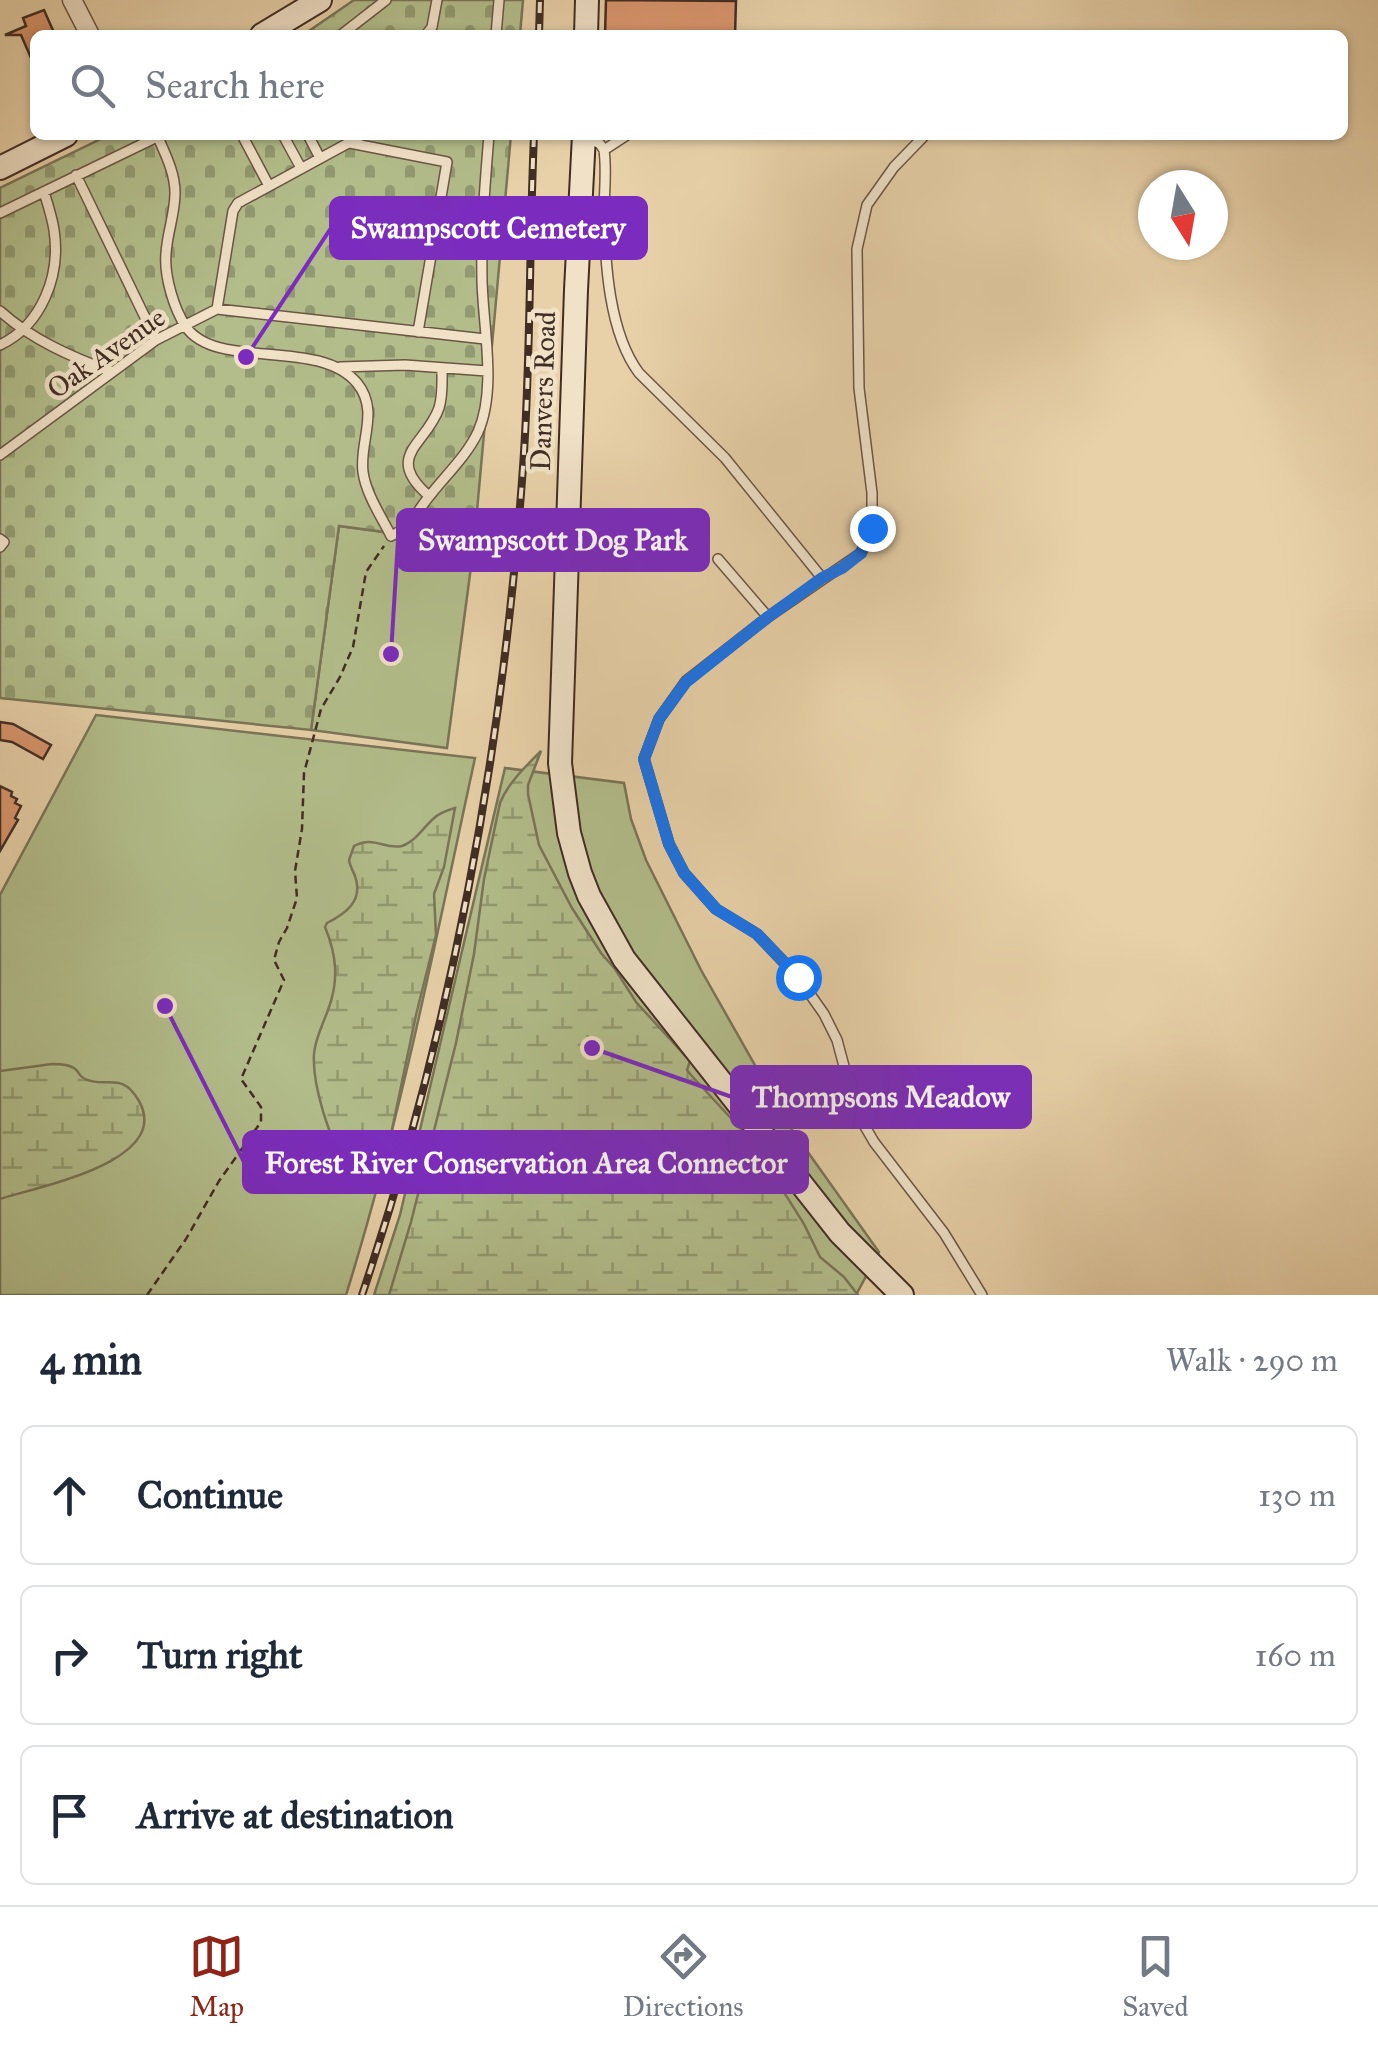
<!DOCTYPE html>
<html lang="en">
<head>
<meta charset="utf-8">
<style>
  :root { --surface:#fff; --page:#f2f2f3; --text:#1f2937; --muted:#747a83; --line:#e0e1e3; --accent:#8f2418 }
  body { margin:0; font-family:"IM FELL Great Primer",serif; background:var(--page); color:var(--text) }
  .compass { position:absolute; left:1138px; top:170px; width:90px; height:90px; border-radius:50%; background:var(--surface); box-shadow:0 2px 8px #0004; rotate:169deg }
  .stop { position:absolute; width:30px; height:30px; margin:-22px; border:8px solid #1a73e8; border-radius:50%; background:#fff }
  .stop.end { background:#1a73e8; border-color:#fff; box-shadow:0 2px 10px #0008 }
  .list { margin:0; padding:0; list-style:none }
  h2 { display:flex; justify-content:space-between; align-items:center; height:130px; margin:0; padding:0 40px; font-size:42px }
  h2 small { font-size:32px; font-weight:400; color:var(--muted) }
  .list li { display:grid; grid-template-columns:65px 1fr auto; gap:30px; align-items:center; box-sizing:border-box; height:140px; margin:0 20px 20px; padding:0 20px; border:2px solid var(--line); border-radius:15px }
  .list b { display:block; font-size:38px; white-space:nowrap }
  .list em { font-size:32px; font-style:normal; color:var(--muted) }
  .icon { flex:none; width:55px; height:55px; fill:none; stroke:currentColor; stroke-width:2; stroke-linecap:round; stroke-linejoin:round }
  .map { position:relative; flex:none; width:1378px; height:1295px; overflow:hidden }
  .search { position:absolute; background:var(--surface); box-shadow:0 2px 8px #0004; left:30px; right:30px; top:30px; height:110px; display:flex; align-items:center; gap:25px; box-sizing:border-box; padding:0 35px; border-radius:15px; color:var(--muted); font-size:38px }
  .sheet { height:610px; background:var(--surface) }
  nav { display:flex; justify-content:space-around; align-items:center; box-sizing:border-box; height:140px; border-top:2px solid var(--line); background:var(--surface); font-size:28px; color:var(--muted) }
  nav a { display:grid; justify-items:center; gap:5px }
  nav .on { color:var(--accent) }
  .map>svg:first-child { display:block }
  .green { fill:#b2bd8b; stroke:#7a7558; stroke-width:2.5 }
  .wetland { fill:url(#wetland-marsh); stroke:#7a7558; stroke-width:2.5 }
  .cemetery { fill:url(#cemetery-stones); stroke:#7a7558; stroke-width:2.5 }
  .building { fill:#da966e; stroke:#412d24; stroke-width:2.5 }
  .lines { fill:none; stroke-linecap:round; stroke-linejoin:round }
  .lane-casing { stroke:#6b5645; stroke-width:12 }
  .street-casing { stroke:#6b5645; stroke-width:21 }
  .secondary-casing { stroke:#412d24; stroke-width:26 }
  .path { stroke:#412d24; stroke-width:2.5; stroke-dasharray:8 5; stroke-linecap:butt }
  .lane { stroke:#f0e1c7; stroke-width:9 }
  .street { stroke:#f0e1c7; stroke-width:18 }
  .secondary { stroke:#f0e1c7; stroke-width:22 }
  .rail-casing { stroke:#412d24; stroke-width:8 }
  .rail { stroke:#f0e1c7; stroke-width:4; stroke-dasharray:11; stroke-linecap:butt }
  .route { stroke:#1a73e8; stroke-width:12 }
  .labels { text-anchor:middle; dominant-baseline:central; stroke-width:9; stroke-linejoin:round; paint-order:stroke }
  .street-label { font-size:28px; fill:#412d24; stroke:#f0e1c7 }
  .leader { fill:none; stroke:#7b2cbf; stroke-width:4 }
  .callout-dot { fill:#7b2cbf; stroke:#f0e1c7; stroke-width:4 }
  .callout { fill:#7b2cbf; stroke:#7b2cbf; stroke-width:4 }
  .callout-label { font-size:30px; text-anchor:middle; font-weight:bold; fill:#fff }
</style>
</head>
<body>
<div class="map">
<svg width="1378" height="1295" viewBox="0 0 1378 1295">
  <defs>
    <pattern id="wetland-marsh" width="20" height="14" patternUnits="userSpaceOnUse" patternTransform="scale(2.5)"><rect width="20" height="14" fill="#b2bd8b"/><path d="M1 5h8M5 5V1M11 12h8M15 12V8" fill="none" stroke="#929a71"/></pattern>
    <pattern id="cemetery-stones" width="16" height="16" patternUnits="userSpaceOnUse" patternTransform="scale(2.5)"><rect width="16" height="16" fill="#b2bd8b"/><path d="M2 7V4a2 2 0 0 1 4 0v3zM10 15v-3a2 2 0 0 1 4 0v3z" fill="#929a71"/></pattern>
  </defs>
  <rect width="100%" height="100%" fill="#e8d1a9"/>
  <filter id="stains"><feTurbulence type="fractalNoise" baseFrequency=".002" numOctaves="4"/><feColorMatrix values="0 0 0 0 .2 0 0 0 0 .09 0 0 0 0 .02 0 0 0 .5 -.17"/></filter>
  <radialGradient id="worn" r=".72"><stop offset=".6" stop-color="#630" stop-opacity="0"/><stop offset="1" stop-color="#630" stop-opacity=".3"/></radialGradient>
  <path class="green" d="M339 526 474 544 447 748 311 730Z
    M96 715 475 758C436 938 401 1119 346 1295H0V895Z
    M505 768 624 783 631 819 646 860 701 970 790 1127 879 1252 856 1295H374L400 1215Z"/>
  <path class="wetland" d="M541 751 528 785V794L539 845 572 908 601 953 615 969 636 1002 690 1061 687 1070 691 1075 751 1140 804 1224 820 1257 844 1277 858 1295H389L411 1222 456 1043 474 954 484 879 500 803C508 783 526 766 541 751Z
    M455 808 444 867 434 894 436 935 416 1015 386 1158C382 1169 378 1175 367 1178 360 1174 353 1170 348 1164 329 1143 312 1082 314 1054 315 1039 323 1024 328 1010 339 981 337 956 325 927L327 923C345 914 364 901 355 876 353 871 350 866 349 860L354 846C374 835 384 850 402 846 415 842 424 827 433 819 439 813 448 810 455 808Z
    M52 1064C59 1064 68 1064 74 1068 81 1073 77 1075 85 1079 106 1089 121 1070 139 1101 173 1162 36 1187 0 1199V1071Z"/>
  <path class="cemetery" d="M354 0H523L520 35H303Z
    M109 135H511L474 544 339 526 311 730 0 698V188Z"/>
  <path class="building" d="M606 0 736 1 735 35H605Z
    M44 10 55 35H35V67L21 35H5L26 26 23 18Z
    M0 722 13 724 51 745 43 759 12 742 0 740Z
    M0 786 12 792 11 796 17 799 15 803 21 806 15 818 18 820 0 851Z"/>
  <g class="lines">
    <g class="lane-casing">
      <path id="lane" d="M341 35 386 0
        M426 35 432 27 437 0
        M496 35 499 0
        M157 135C165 154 175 172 175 193 175 214 167 233 166 254 164 276 174 309 186 327 217 371 318 337 357 383 380 411 359 442 363 472 366 494 381 516 391 536 413 526 417 510 432 493 448 473 467 455 478 432 497 389 483 327 482 280 481 232 485 183 489 135
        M242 135 269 186
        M283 135 301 168
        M308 135 320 158
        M925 135 894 167 867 205 857 249 859 388 872 493V528L861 553 768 617 686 681 659 719 644 759 669 844 684 873 716 909 757 934 798 977 824 1014 837 1040 856 1111 874 1142 944 1233 982 1295
        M586 137 600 144 604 150C607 171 604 193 604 213 605 263 609 333 639 373L725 458 822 578
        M350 143 447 162 418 332
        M604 150 627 135
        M76 175 156 340
        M0 213 159 136
        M217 309 233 211 238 203 363 135
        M0 311C32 340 72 357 112 372
        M0 345C42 325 61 275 54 230 52 217 48 205 44 192
        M340 367 405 365 487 371
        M0 455 156 340 217 309 485 339
        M429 496C383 456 426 445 439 408 443 395 442 381 442 368
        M0 539 4 542 0 547
        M718 559 768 617"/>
    </g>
    <g class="street-casing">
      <path id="street" d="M72 0 90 35"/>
    </g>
    <g class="secondary-casing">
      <path id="secondary" d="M262 35 320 0
        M586 35 587 0
        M584 135 576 290 560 763 569 833 580 873 589 896 624 959 840 1233 902 1295
        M0 168 66 135"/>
    </g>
    <path class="path" d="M147 1295 186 1239 219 1181 261 1122V1107L241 1079 284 980 274 960 279 942 287 928 297 898 295 871 302 829 304 773 321 709 340 677 353 647 366 572 384 546"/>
    <use href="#lane" class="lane"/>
    <use href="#street" class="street"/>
    <use href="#secondary" class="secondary"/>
    <g class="rail-casing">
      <path id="rail" d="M539 35 540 0
        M362 1295C452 1028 503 748 523 467 531 357 529 246 534 135"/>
    </g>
    <use href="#rail" class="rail"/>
  </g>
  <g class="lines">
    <path class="route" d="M798 977 757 934 716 909 684 873 669 844 644 759 659 719 686 682 768 617 822 578 842 568 861 553 872 528"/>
  </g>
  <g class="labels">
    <g class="street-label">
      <text transform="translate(106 353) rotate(-35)">Oak Avenue</text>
      <text transform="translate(543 391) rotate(-88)">Danvers Road</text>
    </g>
  </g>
  <path class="leader" d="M246 357L331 228M391 654L398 540M592 1048L732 1097M165 1006L244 1162"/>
  <g class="callout-dot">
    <circle cx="246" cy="357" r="10"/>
    <circle cx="391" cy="654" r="10"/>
    <circle cx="592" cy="1048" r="10"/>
    <circle cx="165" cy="1006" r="10"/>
  </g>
  <g class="callout">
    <rect x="331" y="198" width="315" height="60" rx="10"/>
    <rect x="398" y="510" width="310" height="60" rx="10"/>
    <rect x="732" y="1067" width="298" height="60" rx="10"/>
    <rect x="244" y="1132" width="563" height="60" rx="10"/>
  </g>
  <g class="callout-label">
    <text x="488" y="238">Swampscott Cemetery</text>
    <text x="553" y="550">Swampscott Dog Park</text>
    <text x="881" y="1107">Thompsons Meadow</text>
    <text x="526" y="1173">Forest River Conservation Area Connector</text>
  </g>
  <rect width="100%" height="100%" filter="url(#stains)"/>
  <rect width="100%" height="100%" fill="url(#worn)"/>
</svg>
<svg class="compass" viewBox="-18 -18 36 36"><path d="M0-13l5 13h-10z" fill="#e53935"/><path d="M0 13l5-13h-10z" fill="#747a83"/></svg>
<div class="stop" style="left:798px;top:977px"></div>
<div class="stop end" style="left:872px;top:528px"></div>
<div class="search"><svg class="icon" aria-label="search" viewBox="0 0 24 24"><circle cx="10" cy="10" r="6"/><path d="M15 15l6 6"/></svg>Search here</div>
</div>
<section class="sheet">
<h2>4 min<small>Walk · 290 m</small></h2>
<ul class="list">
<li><svg class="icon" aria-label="ahead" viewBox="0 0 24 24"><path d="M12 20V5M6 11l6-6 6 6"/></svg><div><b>Continue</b></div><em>130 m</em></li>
<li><svg class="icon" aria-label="right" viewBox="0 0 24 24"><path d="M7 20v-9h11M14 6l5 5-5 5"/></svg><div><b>Turn right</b></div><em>160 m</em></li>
<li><svg class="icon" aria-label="arrive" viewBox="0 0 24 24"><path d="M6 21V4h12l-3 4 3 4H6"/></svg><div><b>Arrive at destination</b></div></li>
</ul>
</section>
<nav>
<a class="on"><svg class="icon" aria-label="map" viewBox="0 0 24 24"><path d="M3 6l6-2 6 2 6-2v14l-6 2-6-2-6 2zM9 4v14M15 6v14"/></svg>Map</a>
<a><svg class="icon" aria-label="directions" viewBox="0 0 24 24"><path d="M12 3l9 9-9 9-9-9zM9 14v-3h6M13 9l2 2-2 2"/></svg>Directions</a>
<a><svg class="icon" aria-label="saved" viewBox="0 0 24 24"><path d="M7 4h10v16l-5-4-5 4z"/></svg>Saved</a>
</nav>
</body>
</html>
